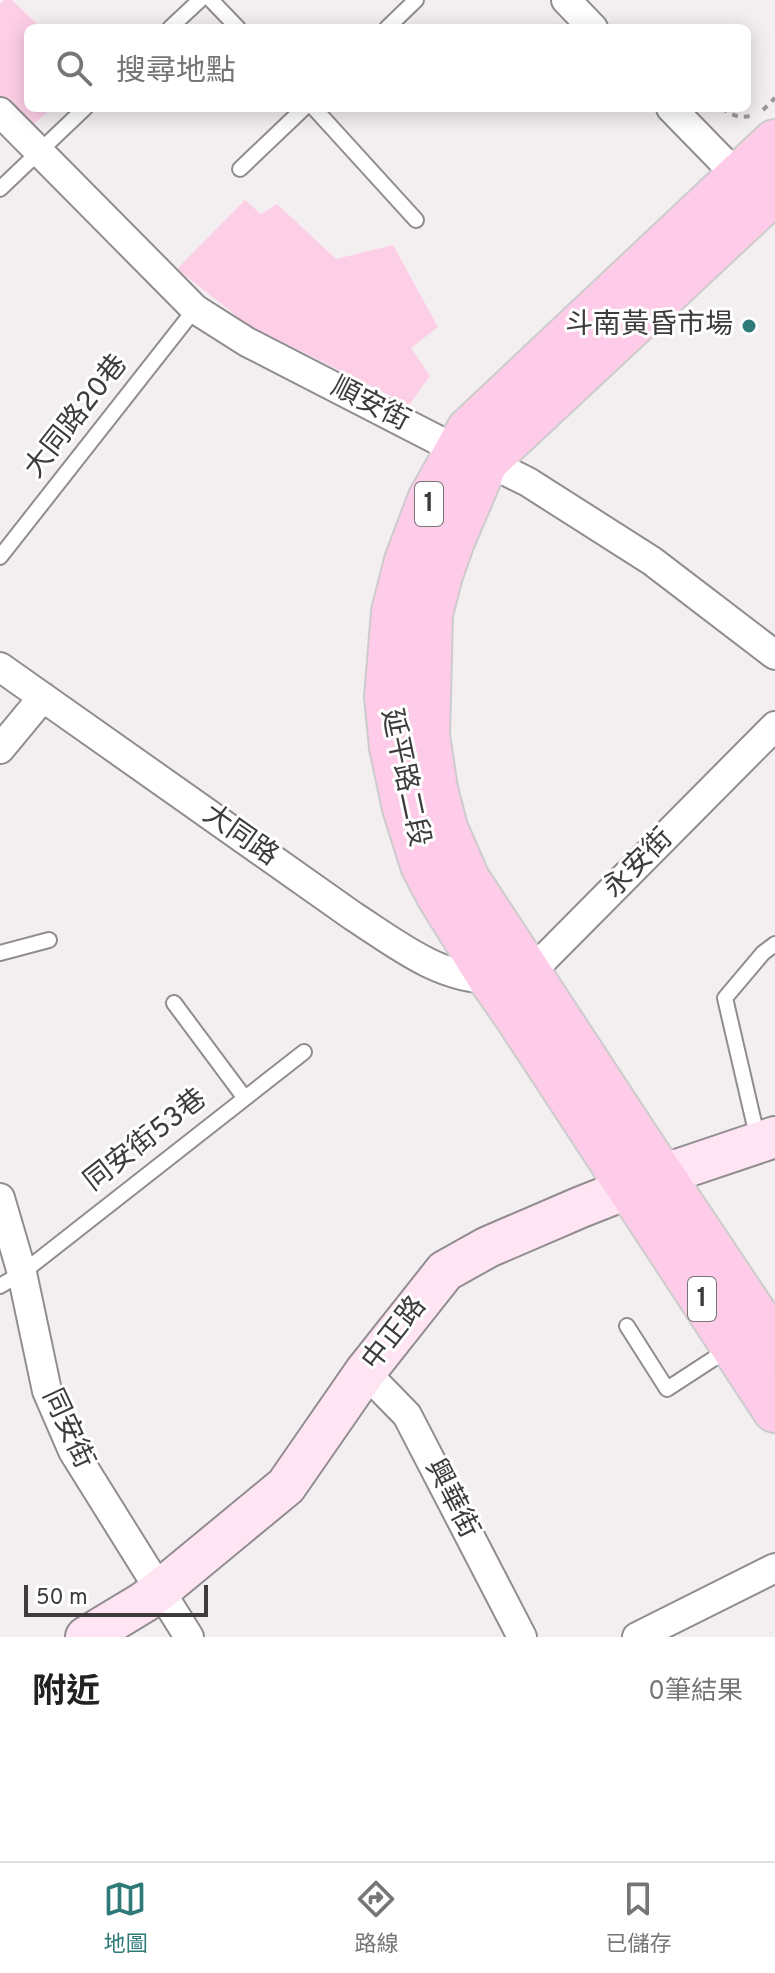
<!DOCTYPE html>
<html lang="zh-TW">
<head>
<meta charset="utf-8">
<style>
  :root { --surface:#fff; --page:#f2f2f2; --text:#222; --muted:#767676; --line:#e0e0e0; --accent:#2f7979 }
  body { margin:0; font-family:Overpass,"Noto Sans TC",sans-serif; background:var(--page); color:var(--text) }
  .scale { position:absolute; left:24px; bottom:20px; width:184px; box-sizing:border-box; padding-left:8px; border:4px solid #3d3b3c; border-top:0; font-size:22px; line-height:28px; white-space:nowrap; color:#3d3b3c; -webkit-text-stroke:6px #fff; paint-order:stroke }
  .list { margin:0; padding:0; list-style:none }
  h2 { display:flex; justify-content:space-between; align-items:center; height:104px; margin:0; padding:0 32px; font-size:34px }
  h2 small { font-size:26px; font-weight:400; color:var(--muted) }
  .icon { flex:none; width:44px; height:44px; fill:none; stroke:currentColor; stroke-width:2; stroke-linecap:round; stroke-linejoin:round }
  .map { position:relative; flex:none; width:775px; height:1637px; overflow:hidden }
  .search { position:absolute; background:var(--surface); box-shadow:0 4px 20px #0003; left:24px; right:24px; top:24px; height:88px; display:flex; align-items:center; gap:20px; box-sizing:border-box; padding:0 28px; border-radius:12px; color:var(--muted); font-size:30px }
  .sheet { height:224px; background:var(--surface) }
  nav { display:flex; justify-content:space-around; align-items:center; box-sizing:border-box; height:112px; border-top:2px solid var(--line); background:var(--surface); font-size:22px; color:var(--muted) }
  nav a { display:grid; justify-items:center; gap:4px }
  nav .on { color:var(--accent) }
  .map>svg:first-child { display:block }
  .green { fill:#fdcfe7 }
  .lines { fill:none; stroke-linecap:round; stroke-linejoin:round }
  .lane-casing { stroke:#918c8f; stroke-width:18 }
  .street-casing { stroke:#918c8f; stroke-width:32 }
  .secondary-casing { stroke:#918c8f; stroke-width:44 }
  .primary-casing { stroke:#cdcccc; stroke-width:48 }
  .path { stroke:#9b9799; stroke-width:4; stroke-dasharray:6 6; stroke-linecap:butt }
  .lane { stroke:#fff; stroke-width:14 }
  .street { stroke:#fff; stroke-width:28 }
  .secondary { stroke:#ffe5f3; stroke-width:40 }
  .primary { stroke:#fecbe8; stroke-width:44 }
  .poi-dot { fill:#2f7979; stroke:#fff; stroke-width:3 }
  .labels { text-anchor:middle; dominant-baseline:central; stroke-width:6; stroke-linejoin:round; paint-order:stroke }
  .shield { fill:#fff; stroke:#777676; stroke-width:2 }
  .shield-label { font-size:26px; font-weight:bold; fill:#3d3b3c }
  .poi-label { font-size:28px; fill:#3d3b3c; stroke:#fff; text-anchor:end }
  .street-label { font-size:28px; fill:#3d3b3c; stroke:#fff }
</style>
</head>
<body>
<div class="map">
<svg width="775" height="1637" viewBox="0 0 775 1637">
  <rect width="100%" height="100%" fill="#f3eef0"/>
  <path class="green" d="M4 0H12L41 28H28V108H52L30 127 0 96V4Z
    M245 200 261 214 277 204 336 259 393 245 438 327 411 348 430 376 409 405 248 325 177 269Z"/>
  <g class="lines">
    <g class="lane-casing">
      <path id="lane" d="M211 0 238 28
        M170 28 200 0
        M387 28 416 0
        M314 108 416 220
        M240 169 304 108
        M0 189 85 108
        M0 557 195 309
        M0 953 49 940
        M174 1003 244 1097
        M758 1140 725 998 763 953 775 944
        M0 1286 22 1273 304 1052
        M627 1326 667 1389 730 1348"/>
    </g>
    <g class="street-casing">
      <path id="street" d="M566 0 593 28
        M671 108 748 187
        M0 112 195 309 247 342 457 450 486 461 528 482 652 561 775 655
        M0 667 353 916C395 943 439 979 492 979 504 979 517 976 529 974L775 726
        M0 749 43 697
        M0 1198 22 1273 47 1391 73 1451 189 1637
        M365 1372 407 1415 522 1637
        M637 1637 775 1568"/>
    </g>
    <g class="secondary-casing">
      <path id="secondary" d="M86 1637 144 1602 160 1590 286 1486 365 1372 445 1271 488 1247 581 1207 662 1175 775 1137"/>
    </g>
    <g class="primary-casing">
      <path id="primary" d="M775 142 469 430 430 500 407 561 394 612 387 697 392 747 405 808 423 865 438 894 491 979 518 1018 775 1410
        M775 191 486 461 452 541 440 575 430 614 427 736 435 789 445 828 467 879 636 1137 775 1345"/>
    </g>
    <path class="path" d="M722 108C732 116 739 118 752 116
      M763 110 775 98"/>
    <use href="#lane" class="lane"/>
    <use href="#street" class="street"/>
    <use href="#secondary" class="secondary"/>
    <use href="#primary" class="primary"/>
  </g>
  <circle class="poi-dot" cx="749" cy="326" r="8"/>
  <g class="labels">
    <g class="shield">
      <rect x="415" y="482" width="28" height="44" rx="6"/>
      <rect x="688" y="1277" width="28" height="44" rx="6"/>
    </g>
    <g class="shield-label">
      <text x="429" y="504">1</text>
      <text x="702" y="1299">1</text>
    </g>
    <g class="poi-label">
      <text x="733" y="326">斗南黃昏市場</text>
    </g>
    <g class="street-label">
      <text transform="translate(370 405) rotate(27)">順安街</text>
      <text transform="translate(77 417) rotate(-52)">大同路20巷</text>
      <text transform="translate(404 778) rotate(78)">延平路二段</text>
      <text transform="translate(240 836) rotate(35)">大同路</text>
      <text transform="translate(639 864) rotate(-45)">永安街</text>
      <text transform="translate(146 1141) rotate(-38)">同安街53巷</text>
      <text transform="translate(395 1334) rotate(-52)">中正路</text>
      <text transform="translate(67 1429) rotate(65)">同安街</text>
      <text transform="translate(451 1499) rotate(63)">興華街</text>
    </g>
  </g>
</svg>
<div class="scale">50 m</div>
<div class="search"><svg class="icon" aria-label="search" viewBox="0 0 24 24"><circle cx="10" cy="10" r="6"/><path d="M15 15l6 6"/></svg>搜尋地點</div>
</div>
<section class="sheet">
<h2>附近<small>0筆結果</small></h2>
<ul class="list">
</ul>
</section>
<nav>
<a class="on"><svg class="icon" aria-label="map" viewBox="0 0 24 24"><path d="M3 6l6-2 6 2 6-2v14l-6 2-6-2-6 2zM9 4v14M15 6v14"/></svg>地圖</a>
<a><svg class="icon" aria-label="directions" viewBox="0 0 24 24"><path d="M12 3l9 9-9 9-9-9zM9 14v-3h6M13 9l2 2-2 2"/></svg>路線</a>
<a><svg class="icon" aria-label="saved" viewBox="0 0 24 24"><path d="M7 4h10v16l-5-4-5 4z"/></svg>已儲存</a>
</nav>
</body>
</html>
